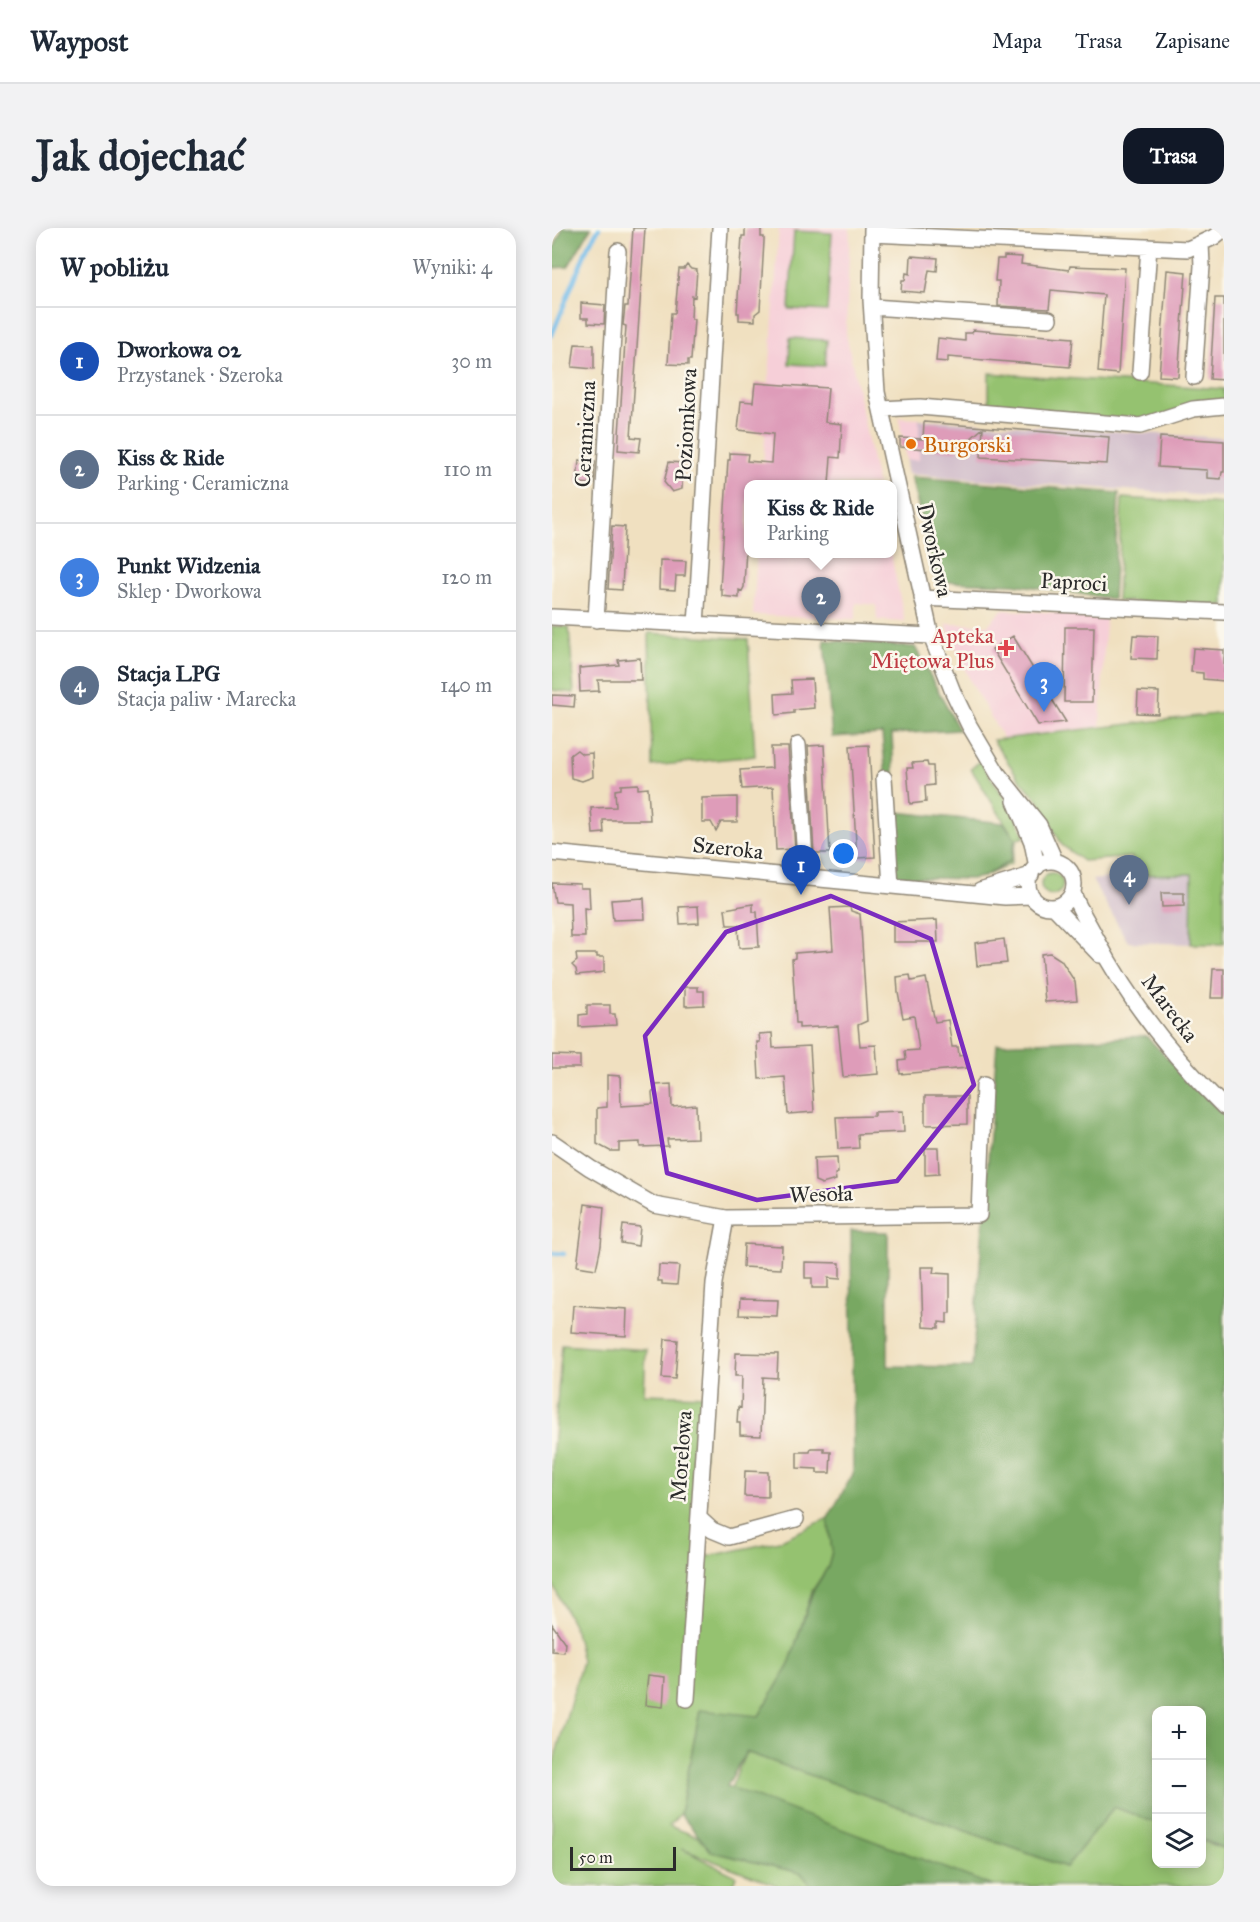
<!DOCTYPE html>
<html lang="pl">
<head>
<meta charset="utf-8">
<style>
  :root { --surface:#fff; --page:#f2f2f3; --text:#1f2937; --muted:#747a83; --line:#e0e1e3; --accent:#111827 }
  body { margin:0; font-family:"IM FELL Great Primer",serif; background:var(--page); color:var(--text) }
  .controls { position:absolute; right:18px; bottom:18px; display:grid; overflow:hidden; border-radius:12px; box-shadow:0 3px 15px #0003 }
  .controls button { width:54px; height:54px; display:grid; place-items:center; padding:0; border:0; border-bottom:2px solid var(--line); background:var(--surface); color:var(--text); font:30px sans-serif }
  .scale { position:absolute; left:18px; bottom:15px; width:106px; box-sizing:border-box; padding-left:6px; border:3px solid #2b2b2b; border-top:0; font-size:16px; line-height:21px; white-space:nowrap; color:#2b2b2b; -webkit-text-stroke:4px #fbf7ec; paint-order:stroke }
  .you { position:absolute; left:292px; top:626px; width:21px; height:21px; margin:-15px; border:4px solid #fff; border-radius:50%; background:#1a73e8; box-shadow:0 0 0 9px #1a73e833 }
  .badge { display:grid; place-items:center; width:39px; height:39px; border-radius:50%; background:var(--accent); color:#fff; font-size:20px; font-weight:700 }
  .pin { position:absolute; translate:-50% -50px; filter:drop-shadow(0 2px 3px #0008) }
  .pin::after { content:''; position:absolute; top:32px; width:21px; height:18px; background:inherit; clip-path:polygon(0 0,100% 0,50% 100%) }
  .popup { position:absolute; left:192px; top:252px; width:153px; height:78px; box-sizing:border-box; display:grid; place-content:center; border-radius:12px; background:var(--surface); filter:drop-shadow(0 2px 4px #0005); font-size:20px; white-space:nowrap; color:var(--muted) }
  .popup b { font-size:22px; color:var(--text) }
  .popup::after { content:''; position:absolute; left:50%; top:100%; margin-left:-12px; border:12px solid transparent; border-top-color:var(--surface) }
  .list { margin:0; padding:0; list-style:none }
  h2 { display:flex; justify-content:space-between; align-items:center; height:78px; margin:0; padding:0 24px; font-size:26px }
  h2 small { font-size:20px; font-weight:400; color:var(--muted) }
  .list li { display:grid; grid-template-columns:39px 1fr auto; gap:18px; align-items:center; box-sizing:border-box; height:108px; padding:0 24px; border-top:2px solid var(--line) }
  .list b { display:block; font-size:22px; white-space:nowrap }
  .list p { margin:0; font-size:20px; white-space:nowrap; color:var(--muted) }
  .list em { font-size:20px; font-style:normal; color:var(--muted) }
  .icon { flex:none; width:33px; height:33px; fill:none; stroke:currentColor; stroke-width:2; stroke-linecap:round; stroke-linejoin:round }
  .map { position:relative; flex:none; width:672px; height:1658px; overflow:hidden; border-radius:18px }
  header { display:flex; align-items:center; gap:36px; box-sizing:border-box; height:84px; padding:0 30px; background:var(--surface); border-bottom:2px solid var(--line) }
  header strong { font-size:28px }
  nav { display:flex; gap:33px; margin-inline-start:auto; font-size:21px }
  .intro { display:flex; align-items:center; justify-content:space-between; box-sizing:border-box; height:144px; padding:0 36px }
  h1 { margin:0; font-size:42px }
  .button { padding:15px 27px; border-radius:18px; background:var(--accent); color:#fff; font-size:21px; font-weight:700 }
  main { display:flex; gap:36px; padding:0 36px }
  aside { flex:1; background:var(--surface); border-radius:18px; box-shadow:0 3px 15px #0003 }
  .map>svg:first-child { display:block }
  .built { fill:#f6cfd8 }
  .industrial { fill:#d1bdca }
  .green { fill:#95c270; stroke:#60764e; stroke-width:1.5 }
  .forest { fill:#78a862; stroke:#526a46; stroke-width:1.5 }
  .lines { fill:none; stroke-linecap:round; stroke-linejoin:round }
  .stream { stroke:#71bceb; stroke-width:4.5 }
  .building { fill:#de9cb9 }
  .minor-casing { stroke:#8e8676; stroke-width:18 }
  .minor { stroke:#fff; stroke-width:15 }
  .marked { fill:none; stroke:#7b2cbf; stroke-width:4.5; stroke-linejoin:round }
  .food-dot { fill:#e8710a; stroke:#fbf7ec; stroke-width:2 }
  .health-dot { fill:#e0444e; stroke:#fbf7ec; stroke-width:2 }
  .labels { text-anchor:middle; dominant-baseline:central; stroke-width:5; stroke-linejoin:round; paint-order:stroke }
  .street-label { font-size:22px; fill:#2b2b2b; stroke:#fbf7ec }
  .food-label { font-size:22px; fill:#c56008; stroke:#fbf7ec; text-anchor:start }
  .health-label { font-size:22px; fill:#be3a42; stroke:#fbf7ec; text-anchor:end }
</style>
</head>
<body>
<header>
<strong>Waypost</strong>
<nav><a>Mapa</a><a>Trasa</a><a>Zapisane</a></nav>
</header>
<div class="intro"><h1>Jak dojechać</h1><a class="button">Trasa</a></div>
<main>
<aside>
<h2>W pobliżu<small>Wyniki: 4</small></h2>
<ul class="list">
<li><span class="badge" style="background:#1a4fb4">1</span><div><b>Dworkowa 02</b><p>Przystanek · Szeroka</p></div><em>30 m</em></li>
<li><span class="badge" style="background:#5c6f8a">2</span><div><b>Kiss &amp; Ride</b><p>Parking · Ceramiczna</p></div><em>110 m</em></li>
<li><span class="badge" style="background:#3f7fe0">3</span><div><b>Punkt Widzenia</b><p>Sklep · Dworkowa</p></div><em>120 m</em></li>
<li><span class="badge" style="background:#5c6f8a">4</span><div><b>Stacja LPG</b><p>Stacja paliw · Marecka</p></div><em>140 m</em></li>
</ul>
</aside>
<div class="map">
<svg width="672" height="1658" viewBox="0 0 672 1658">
  <rect width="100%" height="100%" fill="#fbf7ec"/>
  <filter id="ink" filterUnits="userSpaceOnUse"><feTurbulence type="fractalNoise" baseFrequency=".0167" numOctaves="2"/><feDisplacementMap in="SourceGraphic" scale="12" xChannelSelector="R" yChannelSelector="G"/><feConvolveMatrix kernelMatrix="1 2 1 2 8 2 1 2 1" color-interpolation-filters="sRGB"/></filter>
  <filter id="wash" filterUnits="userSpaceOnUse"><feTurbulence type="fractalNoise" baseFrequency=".008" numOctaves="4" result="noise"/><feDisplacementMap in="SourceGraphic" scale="24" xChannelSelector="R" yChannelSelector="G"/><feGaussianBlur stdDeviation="1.35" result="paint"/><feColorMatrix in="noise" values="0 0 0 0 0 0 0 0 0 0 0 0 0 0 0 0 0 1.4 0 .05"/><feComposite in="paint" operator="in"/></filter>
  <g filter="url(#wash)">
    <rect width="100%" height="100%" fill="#f0e0c0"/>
    <path class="built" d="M227 0H298L294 105 325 256H210Z
      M347 190 367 191V233L354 232Z
      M205 326H339L353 394 325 392 324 377 304 375V391L201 387Z
      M450 382 554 387 548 498 451 510 418 453 394 396 436 397Z"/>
    <path class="industrial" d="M367 191 672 210V269L355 246 354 232H367Z
      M640 646 639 716 576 714 540 652 583 647Z"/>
    <path class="green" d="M242 3 280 5 275 83 237 81Z
      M238 110 275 112 273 138 237 136Z
      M437 145 672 161V173L589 196 437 181Z
      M570 270 672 276V377L565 373Z
      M0 398 17 399 22 465 0 462Z
      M97 405 196 411 203 528 100 538Z
      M672 485V716H639L640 646 583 647 580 629 531 633 510 617 486 572 466 549 441 512Z
      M428 533 460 581 473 609 465 611 459 636 431 649 458 633 463 611 419 541Z
      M489 656a11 11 0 1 1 22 0a11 11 0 1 1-22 0Z
      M10 1116 94 1122 92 1166 155 1168 148 1330 227 1313 276 1290 280 1323 276 1339 260 1363 237 1437 207 1488 210 1497 148 1482 128 1586 117 1598 149 1610 160 1624 249 1645 260 1658H227L130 1621 184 1648 180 1658H0V1540L30 1433 22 1399 0 1355V1234Z
      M194 1524 514 1639 562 1579 604 1595V1636H650V1613L672 1621V1658H434L179 1560Z"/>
    <path class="forest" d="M11 0H39L16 39 0 40V24Z
      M359 249 567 265 561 371 461 356 394 354 383 348Z
      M272 412 363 419 407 502 340 506 344 584 452 595 463 611 458 633 431 649 418 651 343 649 330 506 280 509Z
      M594 808 672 887V1620L650 1612V1482H604V1595L562 1579 514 1639 194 1524 175 1558 441 1658H260L249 1645 160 1624 128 1586 148 1482 207 1488 237 1437 261 1363 276 1339 280 1323 276 1290 301 1246 299 1003 336 1004V1138L420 1139 445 816Z"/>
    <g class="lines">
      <path class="stream" d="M0 107 36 18 47 0
        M0 1025 12 1026"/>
    </g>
    <g id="blocks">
      <path class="building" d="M81 0H93L79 209 89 210 87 224 66 222 74 98 71 97 73 78H76Z
        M193 0H209V9H212V13L208 82 203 86V93L187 92V85H185L190 8H193Z
        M359 28 386 30 385 43 377 42 373 65 349 63 350 52H353L354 45 358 46Z
        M452 28 470 29 469 36 517 42 518 38 573 40 566 146 546 144 552 67 499 62 497 81 446 78 447 53H443L445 31H452Z
        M135 37 139 41 145 42 143 69 140 68 139 91H142L139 132H136V137L116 136 119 85H123L127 41H132Z
        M615 42 634 44 626 149 607 148Z
        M663 70H672V152L658 151Z
        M29 75 53 77 52 96 36 95V90H29Z
        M421 102 521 110 518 139 396 129V134L384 133 386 110 413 113V105H420Z
        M23 116 42 117V141L20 139Z
        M203 155 276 160 273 194 290 196 288 230 279 229 277 256H197L192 359 190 363 187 362V370L170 368V361H168L176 232H178V225L196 226 195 233 219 235 221 206 186 202 189 173 201 174Z
        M372 194 557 209 555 236 429 229 431 200 404 223 348 219V210L371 211Z
        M608 209 672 213V244H670L669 251 655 250V242L606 239Z
        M27 232 43 233 42 256 25 255Z
        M117 234 131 235 130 261 120 264 112 254Z
        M60 298 73 299 70 362 56 361Z
        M108 332 134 333 133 348H124L123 362 107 361Z
        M513 399H542L540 474H512Z
        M581 407 606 408 605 431 579 430Z
        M461 408 496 465 514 494 486 497 440 421Z
        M641 420 672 422V453L651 451V445L639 444Z
        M88 430 89 452H46L47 463 28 464 27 440 67 437 66 432Z
        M260 451 262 480 242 482V485L224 487 223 466 240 465 239 452Z
        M586 463 607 464 606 486 585 485Z
        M0 467 23 468 22 479 0 477Z
        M272 517 278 625H262L256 518Z
        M317 517 323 629 305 630 298 518Z
        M219 519H236L243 621 224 622 221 559 190 561 188 542 220 540Z
        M25 522 30 526 40 525 41 549 30 553 19 550 18 527Z
        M375 534 376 538H381L382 557 373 558 374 574 358 576 355 540H361L360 535Z
        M86 556V561L96 560 98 592H51L52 605 41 606 39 580 64 579 63 562 69 561V557Z
        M185 569V594H169L164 603 159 594H150V570Z
        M0 655 28 656V660H37L38 681 32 680 33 709H19L18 675 3 674Z
        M609 665H632V678L610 679Z
        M92 670 93 691 61 692 59 672Z
        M201 676V684H205L207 719 187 720 186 697H175L173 681Z
        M146 678 147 695 128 696 127 679Z
        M298 679 299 683 308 686 309 700 315 793 306 797 308 818 324 817 326 846 291 849 286 798 247 800V795H244L240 731 243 730V725L281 722 278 680Z
        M385 692 386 714H341V694Z
        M452 711 455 735 425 738 423 715Z
        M498 725 509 732 523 754 525 772 493 774 489 726Z
        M24 726H45V729H52V744L25 747 24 741 20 737 25 733Z
        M661 741H672V770H659Z
        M358 747 359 753 374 750 383 794 396 792 400 819H406L407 828 413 827 415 840 348 846 347 833 354 832 353 823 367 822 362 788 351 790 346 764 345 749Z
        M133 759H146V763H152V777L133 778Z
        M35 777H58V786H63L64 797 27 799V787L35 786Z
        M220 805 221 820 258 818 262 884 236 886 233 849 207 851 205 814H208L207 806Z
        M0 827 28 828V840H0Z
        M55 847 68 848 69 878 101 876 100 864 104 863V857L119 856 120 879 144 877 145 910 115 911 116 918 88 919V914L67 915V923H58L45 916V880L55 879Z
        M373 868H415V896L373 897Z
        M351 883 352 904 306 906 307 920 286 921 284 889 322 888V884Z
        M373 920H386L387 946 373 947Z
        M285 929 286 945 283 946 284 952 270 956 263 953 262 930Z
        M33 976 52 979 49 1018 44 1041 25 1038Z
        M71 997 88 999 86 1018 69 1015Z
        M192 1016 230 1018 229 1041 191 1039Z
        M253 1034 288 1035V1051L276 1050V1060H260V1050H253Z
        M107 1037 127 1038 125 1057 110 1056V1053H106Z
        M369 1039H382L381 1045 398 1046V1085H395V1095L387 1094V1100L371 1099Z
        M188 1071 226 1072 225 1088 187 1087Z
        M21 1077 75 1081 74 1108 19 1104Z
        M113 1111 126 1112 123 1151 110 1150Z
        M184 1125 226 1126 225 1150 211 1149 209 1208 188 1207V1195H185L186 1179 189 1180 190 1148H183Z
        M259 1220H272V1224H279L278 1245H265V1241L245 1240V1224H258Z
        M193 1243 216 1244V1269L192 1268Z
        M0 1396 13 1415 12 1424 0 1423Z
        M96 1447 113 1449 111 1479 93 1477Z"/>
    </g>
  </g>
  <g filter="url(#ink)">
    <use href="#blocks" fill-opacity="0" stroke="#8e8676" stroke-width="1.5"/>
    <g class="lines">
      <g class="minor-casing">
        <path id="minor" d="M320 0 319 72 325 164 379 408 401 464 417 497 446 546 487 597 503 633
          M320 6 636 21 662 9 672 1
          M320 79 497 91
          M588 144 597 19
          M642 149 650 38 649 15
          M329 181 368 179 588 198 641 181 672 178
          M370 370 672 384
          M0 389 379 408
          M44 392 66 23
          M144 397 168 0
          M246 517 254 650
          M332 550 339 658
          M463 573 480 614 485 639
          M0 625 453 669 480 668
          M476 656a23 23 0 1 1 46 0a23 23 0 1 1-46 0Z
          M428 663 479 647
          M521 665C527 682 537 695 544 710 576 772 622 830 672 879
          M502 679 548 727
          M0 914 38 940 102 977 174 990 427 987 432 857
          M147 1290 160 1302 177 1309 244 1291
          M135 1471 162 1055 174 990"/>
      </g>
      <use href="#minor" class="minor"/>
    </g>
  </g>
  <path class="marked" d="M279 668 379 711 422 857 345 953 205 972 115 945 93 808 174 704Z"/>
  <circle class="food-dot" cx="359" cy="216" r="6"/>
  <path class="health-dot" d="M451 411h6v6h6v6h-6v6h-6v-6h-6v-6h6z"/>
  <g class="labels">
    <g class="street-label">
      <text transform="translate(134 197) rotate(-87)">Poziomkowa</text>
      <text transform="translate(33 206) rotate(-87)">Ceramiczna</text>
      <text transform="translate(383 322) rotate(77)">Dworkowa</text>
      <text transform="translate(522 354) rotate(3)">Paproci</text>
      <text transform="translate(176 620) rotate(6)">Szeroka</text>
      <text transform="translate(618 780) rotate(53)">Marecka</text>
      <text transform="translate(269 966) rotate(-2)">Wesoła</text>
      <text transform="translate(129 1228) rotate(-86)">Morelowa</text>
    </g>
    <g class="food-label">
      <text x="371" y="216">Burgorski</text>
    </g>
    <g class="health-label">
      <text x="442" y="407">Apteka<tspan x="442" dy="25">Miętowa Plus</tspan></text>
    </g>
  </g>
</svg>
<div class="controls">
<button>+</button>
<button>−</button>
<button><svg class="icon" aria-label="layers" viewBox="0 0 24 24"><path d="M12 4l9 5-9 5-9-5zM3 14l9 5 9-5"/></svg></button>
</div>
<div class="scale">50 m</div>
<div class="you"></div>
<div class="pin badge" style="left:249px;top:667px;background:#1a4fb4">1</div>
<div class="pin badge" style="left:269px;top:399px;background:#5c6f8a">2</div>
<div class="popup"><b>Kiss &amp; Ride</b>Parking</div>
<div class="pin badge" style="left:492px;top:484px;background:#3f7fe0">3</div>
<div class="pin badge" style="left:577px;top:677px;background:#5c6f8a">4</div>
</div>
</main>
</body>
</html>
